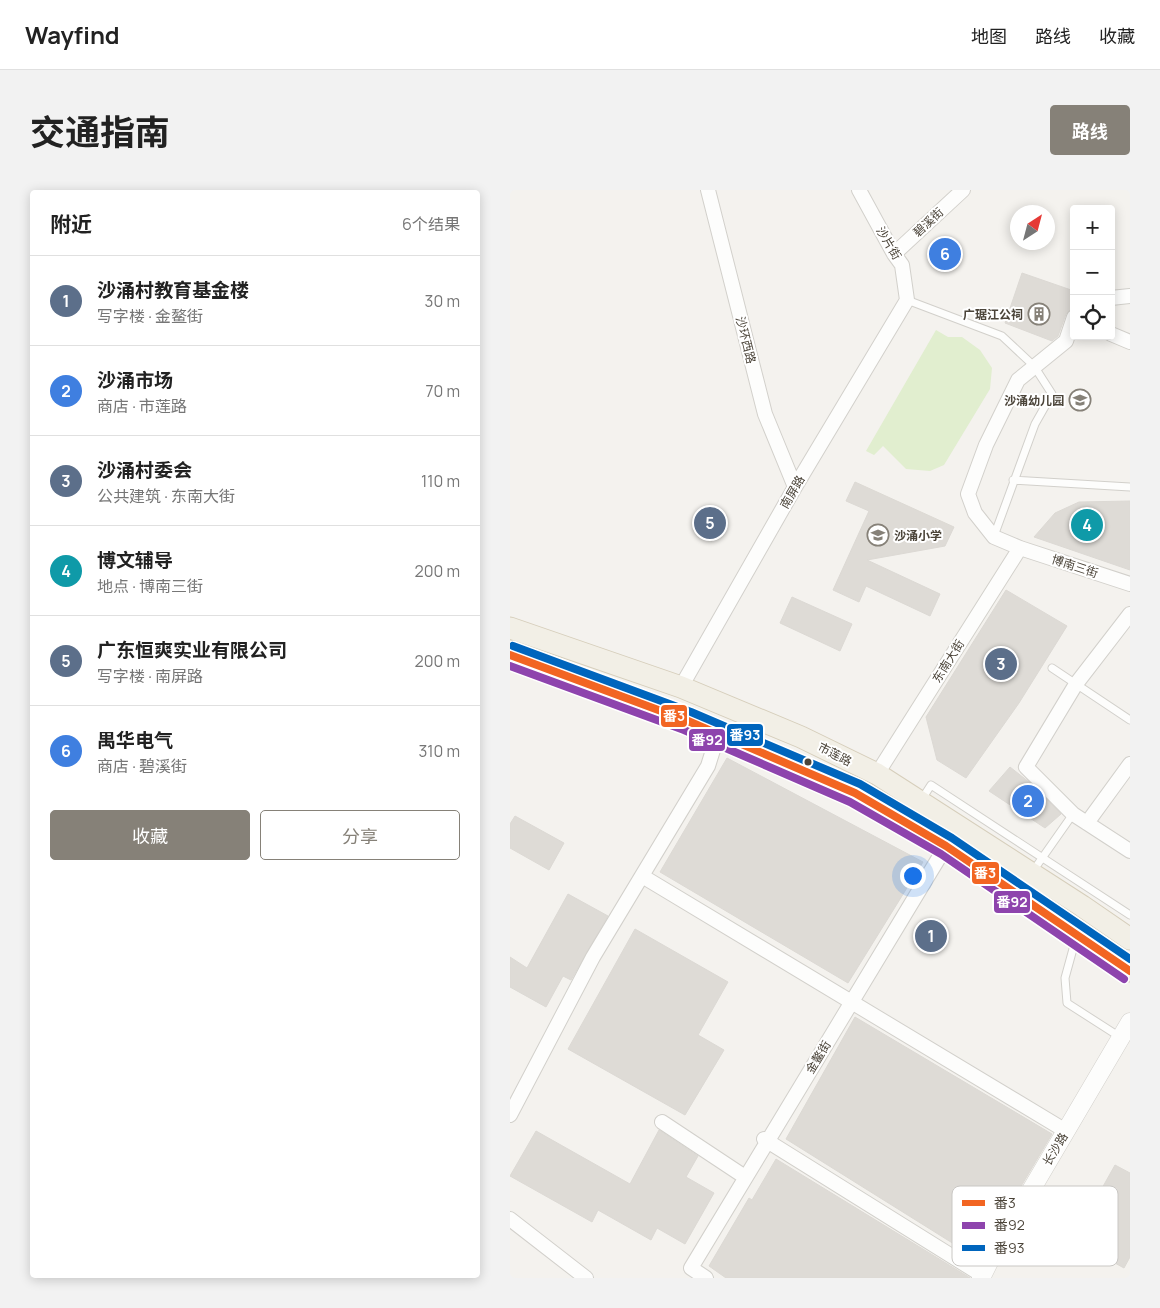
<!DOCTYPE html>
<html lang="zh">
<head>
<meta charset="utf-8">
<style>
  :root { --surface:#fff; --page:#f2f2f2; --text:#222; --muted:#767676; --line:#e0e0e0; --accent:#868178 }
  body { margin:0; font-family:Manrope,"Noto Sans SC",sans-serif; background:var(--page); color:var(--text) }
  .controls { position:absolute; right:15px; top:15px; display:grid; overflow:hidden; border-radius:5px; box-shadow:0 2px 12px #0003 }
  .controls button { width:45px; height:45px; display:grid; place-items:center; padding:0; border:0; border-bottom:1px solid var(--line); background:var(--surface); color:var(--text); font:25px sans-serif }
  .compass { position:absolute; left:500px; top:15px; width:45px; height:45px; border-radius:50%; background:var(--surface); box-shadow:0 2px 12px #0003; rotate:36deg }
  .you { position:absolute; left:402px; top:685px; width:18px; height:18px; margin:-12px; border:4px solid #fff; border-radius:50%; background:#1a73e8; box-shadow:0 0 0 8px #1a73e833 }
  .badge { display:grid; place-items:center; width:32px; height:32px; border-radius:50%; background:var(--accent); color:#fff; font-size:16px; font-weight:700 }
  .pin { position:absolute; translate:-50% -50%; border:2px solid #fff; box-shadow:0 1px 5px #0006 }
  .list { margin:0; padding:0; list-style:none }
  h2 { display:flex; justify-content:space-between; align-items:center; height:65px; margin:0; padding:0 20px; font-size:21px }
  h2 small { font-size:16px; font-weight:400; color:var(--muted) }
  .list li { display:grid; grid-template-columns:32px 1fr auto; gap:15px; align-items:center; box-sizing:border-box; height:90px; padding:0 20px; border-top:1px solid var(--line) }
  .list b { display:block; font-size:19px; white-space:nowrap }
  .list p { margin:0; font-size:16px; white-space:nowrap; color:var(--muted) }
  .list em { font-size:16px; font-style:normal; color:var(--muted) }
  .actions { display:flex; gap:10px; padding:15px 20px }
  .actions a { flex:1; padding:11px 0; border:1px solid var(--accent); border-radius:5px; text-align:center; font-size:18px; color:var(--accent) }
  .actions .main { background:var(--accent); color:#fff }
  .icon { flex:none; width:28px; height:28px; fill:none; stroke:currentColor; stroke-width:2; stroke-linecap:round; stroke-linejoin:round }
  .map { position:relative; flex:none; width:620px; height:1088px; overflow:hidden; border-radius:5px }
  header { display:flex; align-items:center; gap:30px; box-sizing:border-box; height:70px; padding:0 25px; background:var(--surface); border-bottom:1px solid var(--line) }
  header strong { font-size:24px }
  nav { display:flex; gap:28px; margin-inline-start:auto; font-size:18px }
  .intro { display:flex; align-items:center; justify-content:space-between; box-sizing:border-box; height:120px; padding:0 30px }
  h1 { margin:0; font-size:35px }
  .button { padding:12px 22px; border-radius:5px; background:var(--accent); color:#fff; font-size:18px; font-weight:700 }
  main { display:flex; gap:30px; padding:0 30px }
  aside { flex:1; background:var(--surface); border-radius:5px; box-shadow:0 2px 12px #0003 }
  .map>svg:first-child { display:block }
  .green { fill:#e1eecf }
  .building { fill:#dedbd6; stroke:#dcd9d4 }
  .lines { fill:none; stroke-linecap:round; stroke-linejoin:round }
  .service-casing { stroke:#d2d0cb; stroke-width:9 }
  .minor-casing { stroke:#d2d0cb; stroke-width:16 }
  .tertiary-casing { stroke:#d2d0cb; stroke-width:19 }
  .primary-casing { stroke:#d6cebb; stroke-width:23 }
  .service { stroke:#fdfdfc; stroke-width:7 }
  .minor { stroke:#fdfdfc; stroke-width:14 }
  .tertiary { stroke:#fdfdfc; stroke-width:18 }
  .primary { stroke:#f2efe6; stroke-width:21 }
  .bus-1-casing { stroke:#fff; stroke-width:11 }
  .bus-2-casing { stroke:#fff; stroke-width:11 }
  .bus-3-casing { stroke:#fff; stroke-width:11 }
  .bus-1 { stroke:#f26522; stroke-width:8 }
  .bus-2 { stroke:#8e44ad; stroke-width:8 }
  .bus-3 { stroke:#0065bd; stroke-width:8 }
  .bus-dot { fill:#4b4439; stroke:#fff; stroke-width:2 }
  .labels { text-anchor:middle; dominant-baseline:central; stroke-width:4; stroke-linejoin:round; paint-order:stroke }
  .street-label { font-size:12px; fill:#4b4439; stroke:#fff }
  .poi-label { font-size:12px; font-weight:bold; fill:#4b4439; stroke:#fff; text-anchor:end }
  .key { fill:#fff; stroke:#c9c7c4; stroke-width:1 }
  .key-label { font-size:14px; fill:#4b4439 }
  .line-badge { stroke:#fff; stroke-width:2 }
  .badge-label { font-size:14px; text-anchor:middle; font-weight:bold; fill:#fff }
</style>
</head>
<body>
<header>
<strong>Wayfind</strong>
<nav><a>地图</a><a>路线</a><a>收藏</a></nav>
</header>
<div class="intro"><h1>交通指南</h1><a class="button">路线</a></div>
<main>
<aside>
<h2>附近<small>6个结果</small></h2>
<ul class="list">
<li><span class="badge" style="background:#5c6f8a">1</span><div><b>沙涌村教育基金楼</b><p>写字楼 · 金鳌街</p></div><em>30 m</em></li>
<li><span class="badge" style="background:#3f7fe0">2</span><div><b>沙涌市场</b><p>商店 · 市莲路</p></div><em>70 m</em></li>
<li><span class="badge" style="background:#5c6f8a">3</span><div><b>沙涌村委会</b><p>公共建筑 · 东南大街</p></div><em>110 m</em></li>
<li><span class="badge" style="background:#0f9aa8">4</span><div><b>博文辅导</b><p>地点 · 博南三街</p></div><em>200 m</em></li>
<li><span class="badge" style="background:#5c6f8a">5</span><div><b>广东恒爽实业有限公司</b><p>写字楼 · 南屏路</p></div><em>200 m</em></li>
<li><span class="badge" style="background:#3f7fe0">6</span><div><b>禺华电气</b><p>商店 · 碧溪街</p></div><em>310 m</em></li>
</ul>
<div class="actions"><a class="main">收藏</a><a>分享</a></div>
</aside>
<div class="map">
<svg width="620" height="1088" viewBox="0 0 620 1088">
  <rect width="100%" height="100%" fill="#f4f2ee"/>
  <path class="green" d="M426 140 438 147H452L470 160 482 178 480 199 434 275 420 281 396 279 373 256 364 265 356 261Z"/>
  <path class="building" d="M512 83 564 101 563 118 556 124 548 146 542 151 495 133Z
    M345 292 444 337 435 356 357 370 430 404 420 426 356 396 349 412 323 400 359 321 336 311Z
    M620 311V380L524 347 545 323 569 312Z
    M199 316 217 326 202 351 183 340Z
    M496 400 557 436 509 513 456 588 427 570 416 527Z
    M282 407 342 434 330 461 270 433Z
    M217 568 413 672 338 793 150 682Z
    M500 577 519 592 551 624 535 638 479 601Z
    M5 626 54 653 39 680 0 658V634Z
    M58 704 98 726 61 790 53 786 36 817 0 797V767L17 778Z
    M125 739 218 792 188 845 214 860 175 925 58 859Z
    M345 827 542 944 468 1069 276 949Z
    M149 940 188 966 176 987 204 1003 175 1054 147 1038 141 1050 88 1020 82 1032 0 986 26 941 120 994Z
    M266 969 457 1086 460 1088H216L199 1076 239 1008 242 1010Z
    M605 975 620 983V1067L614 1078 563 1050Z"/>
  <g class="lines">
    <g class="service-casing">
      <path id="service" d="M397 110 492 146 524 176 542 204 525 234 484 346
        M503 290 620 297
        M542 478 620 530
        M412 609 421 595 620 725
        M523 681 563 624
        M566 748 555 788 557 813 610 847"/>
    </g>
    <g class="minor-casing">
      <path id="minor" d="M198 0 255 224 285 297
        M384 64 453 0
        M601 108 620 106
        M564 127 556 151 508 190 476 255 458 304 465 323 484 347 510 358 620 394
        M601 144 620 152
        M620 424 566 494 516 577 563 624 620 661
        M171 497 285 297 397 110 392 75 384 64 349 0
        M367 584 510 358
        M577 633 620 574
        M132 686 556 941
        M0 925 83 767 198 576 208 544
        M152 932 235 987
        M254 949 472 1085
        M0 1029 76 1088
        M196 1088 181 1078 436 656"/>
    </g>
    <g class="tertiary-casing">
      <path id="tertiary" d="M471 1088 480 1070 620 832"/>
    </g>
    <g class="primary-casing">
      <path id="primary" d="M0 438 171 497 291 547 367 584 572 716 620 749
        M0 465 178 531 345 603 436 656 620 781"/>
    </g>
    <use href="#service" class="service"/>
    <use href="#minor" class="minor"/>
    <use href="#tertiary" class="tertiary"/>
    <use href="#primary" class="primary"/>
    <g class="bus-1-casing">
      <path id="bus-1" d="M0 465 178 531 345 603 436 656 620 781"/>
    </g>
    <g class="bus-2-casing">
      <path id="bus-2" d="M0 476 174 540 340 612 431 664 614 789"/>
    </g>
    <g class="bus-3-casing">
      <path id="bus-3" d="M3 456 181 522 350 594 442 648 620 769"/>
    </g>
    <use href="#bus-1" class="bus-1"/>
    <use href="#bus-2" class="bus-2"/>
    <use href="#bus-3" class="bus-3"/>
  </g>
  <defs>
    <g id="building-ring" transform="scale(1.125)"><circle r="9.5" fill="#fff" stroke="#868178" stroke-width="1.5"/><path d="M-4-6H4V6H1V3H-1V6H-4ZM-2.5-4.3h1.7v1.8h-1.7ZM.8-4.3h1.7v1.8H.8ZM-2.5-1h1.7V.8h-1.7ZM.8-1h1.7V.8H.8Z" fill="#868178"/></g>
    <g id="school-ring" transform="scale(1.125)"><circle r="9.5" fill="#fff" stroke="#868178" stroke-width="1.5"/><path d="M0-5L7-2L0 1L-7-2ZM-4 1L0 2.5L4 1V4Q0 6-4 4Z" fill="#868178"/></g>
  </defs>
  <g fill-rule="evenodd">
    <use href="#building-ring" x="529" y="124"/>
    <use href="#school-ring" x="570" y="210"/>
    <use href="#school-ring" x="368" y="345"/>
  </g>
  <circle class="bus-dot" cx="298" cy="572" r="4.5"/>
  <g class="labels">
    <g class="street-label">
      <text transform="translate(418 32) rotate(-43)">碧溪街</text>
      <text transform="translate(379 53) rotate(59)">沙片街</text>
      <text transform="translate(236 150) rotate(76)">沙环西路</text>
      <text transform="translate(282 302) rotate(-60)">南屏路</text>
      <text transform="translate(565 376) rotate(18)">博南三街</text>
      <text transform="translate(438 471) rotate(-58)">东南大街</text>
      <text transform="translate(325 564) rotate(27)">市莲路</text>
      <text transform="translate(308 867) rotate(-59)">金鳌街</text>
      <text transform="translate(545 959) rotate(-59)">长沙路</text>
    </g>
    <g class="poi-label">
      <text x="513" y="124">广琚江公祠</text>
      <text x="554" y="210">沙涌幼儿园</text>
      <text x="384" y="345" text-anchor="start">沙涌小学</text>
    </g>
  </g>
  <rect x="442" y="996" width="166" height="80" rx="8" class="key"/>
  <rect x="452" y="1010" width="23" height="6" fill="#f26522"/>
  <rect x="452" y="1032" width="23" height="7" fill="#8e44ad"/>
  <rect x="452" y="1055" width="23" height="6" fill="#0065bd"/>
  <g class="key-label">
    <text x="484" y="1018">番3</text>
    <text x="484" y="1040">番92</text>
    <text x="484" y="1063">番93</text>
  </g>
  <g class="line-badge">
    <rect x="150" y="514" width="28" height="24" rx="5" fill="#f26522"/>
    <rect x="216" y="533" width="38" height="24" rx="5" fill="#0065bd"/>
    <rect x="178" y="538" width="38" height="24" rx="5" fill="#8e44ad"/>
    <rect x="461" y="671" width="29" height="24" rx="5" fill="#f26522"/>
    <rect x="483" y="700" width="38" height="24" rx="5" fill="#8e44ad"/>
  </g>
  <g class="badge-label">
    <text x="164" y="531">番3</text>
    <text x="235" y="550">番93</text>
    <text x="197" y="555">番92</text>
    <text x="475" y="688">番3</text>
    <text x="502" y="717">番92</text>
  </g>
</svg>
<div class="controls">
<button>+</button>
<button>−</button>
<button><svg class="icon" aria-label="locate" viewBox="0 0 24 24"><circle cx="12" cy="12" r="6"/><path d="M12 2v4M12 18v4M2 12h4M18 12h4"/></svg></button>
</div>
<svg class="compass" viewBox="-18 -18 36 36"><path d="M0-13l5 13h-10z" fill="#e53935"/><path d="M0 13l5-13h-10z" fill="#767676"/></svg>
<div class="you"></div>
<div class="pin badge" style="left:421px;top:746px;background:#5c6f8a">1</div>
<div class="pin badge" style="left:518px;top:611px;background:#3f7fe0">2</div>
<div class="pin badge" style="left:491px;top:474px;background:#5c6f8a">3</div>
<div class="pin badge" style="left:577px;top:335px;background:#0f9aa8">4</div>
<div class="pin badge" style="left:200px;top:333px;background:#5c6f8a">5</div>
<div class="pin badge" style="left:435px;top:64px;background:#3f7fe0">6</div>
</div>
</main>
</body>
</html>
